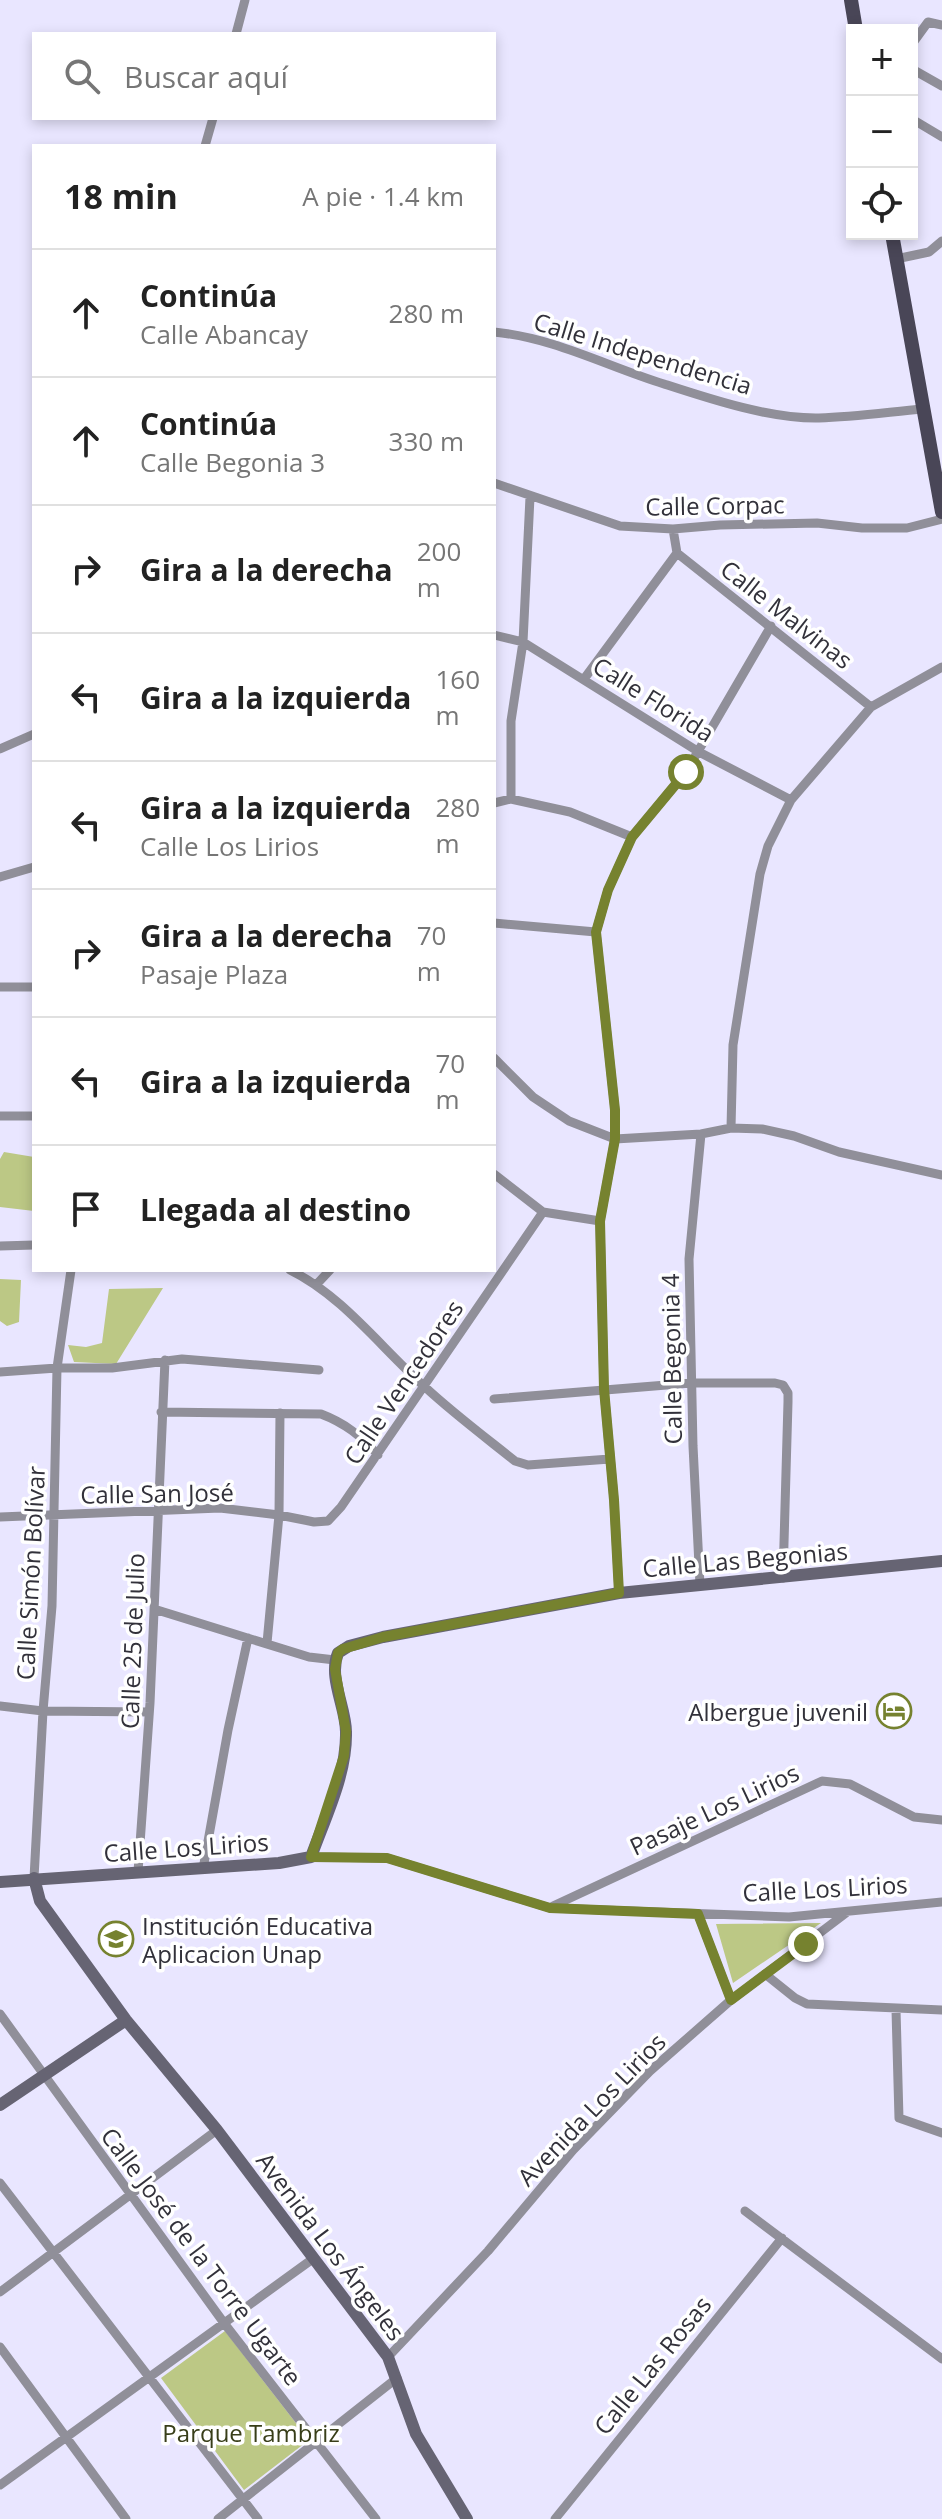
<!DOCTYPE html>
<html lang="es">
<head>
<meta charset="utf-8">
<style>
  :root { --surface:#fff; --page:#f2f2f2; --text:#222; --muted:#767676; --line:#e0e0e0 }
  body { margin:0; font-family:"Open Sans",sans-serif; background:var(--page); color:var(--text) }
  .controls { position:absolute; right:24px; top:24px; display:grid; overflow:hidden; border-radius:0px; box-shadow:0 4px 12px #0003 }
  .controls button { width:72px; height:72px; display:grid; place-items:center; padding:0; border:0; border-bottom:2px solid var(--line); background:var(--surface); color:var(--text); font:40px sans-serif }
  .stop { position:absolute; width:24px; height:24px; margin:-18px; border:6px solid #76822f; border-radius:50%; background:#fff }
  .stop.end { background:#76822f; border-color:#fff; box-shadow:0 2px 8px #0008 }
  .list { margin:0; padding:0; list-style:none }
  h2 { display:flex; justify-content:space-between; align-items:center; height:104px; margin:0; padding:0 32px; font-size:34px }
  h2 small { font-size:26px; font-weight:400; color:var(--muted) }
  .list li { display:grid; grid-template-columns:52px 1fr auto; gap:24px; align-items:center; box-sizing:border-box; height:128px; padding:0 32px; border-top:2px solid var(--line) }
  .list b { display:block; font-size:30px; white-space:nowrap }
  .list p { margin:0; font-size:26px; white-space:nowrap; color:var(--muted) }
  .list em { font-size:26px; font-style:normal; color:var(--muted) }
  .icon { flex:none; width:44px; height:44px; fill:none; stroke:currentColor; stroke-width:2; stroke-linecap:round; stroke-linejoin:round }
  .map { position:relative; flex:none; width:942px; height:2519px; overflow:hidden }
  .search { position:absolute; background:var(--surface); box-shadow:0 4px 12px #0003; left:32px; top:32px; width:464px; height:88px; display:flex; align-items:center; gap:20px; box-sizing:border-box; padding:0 28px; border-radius:0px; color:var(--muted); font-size:30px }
  .panel { position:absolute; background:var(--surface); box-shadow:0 4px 12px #0003; left:32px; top:144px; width:464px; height:1128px; border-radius:0px }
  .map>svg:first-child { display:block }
  .green { fill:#bcc885 }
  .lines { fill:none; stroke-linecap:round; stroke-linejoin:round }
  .street { stroke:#908f99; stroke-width:9 }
  .secondary { stroke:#666473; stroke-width:12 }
  .primary { stroke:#494657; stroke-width:14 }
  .route { stroke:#76822f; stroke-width:10 }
  .labels { text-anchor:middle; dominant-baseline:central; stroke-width:7; stroke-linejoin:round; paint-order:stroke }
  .street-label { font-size:24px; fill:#32313a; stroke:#fff }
  .poi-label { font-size:24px; fill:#32313a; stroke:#fff; text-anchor:end }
  .park-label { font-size:24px; fill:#383e19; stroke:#fff }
</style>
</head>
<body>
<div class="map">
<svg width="942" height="2519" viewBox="0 0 942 2519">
  <rect width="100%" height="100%" fill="#e9e6ff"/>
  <path class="green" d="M4 1152 34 1157V1211L0 1207V1159Z
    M0 1279 21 1280 19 1322 7 1326 0 1321Z
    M163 1288 116 1364 74 1362 68 1345 86 1347 102 1343 109 1289Z
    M821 1923 733 1983 716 1924Z
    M225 2331 309 2440 244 2490 161 2378Z"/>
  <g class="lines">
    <path class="street" d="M236 34 245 0
      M912 44 928 22 942 25
      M912 69 942 86
      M912 119 942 137
      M205 146 213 118
      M896 259 929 252 942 241
      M494 332C555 338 606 366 664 384 710 399 770 419 819 418 854 417 889 412 923 409
      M494 483 620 526 673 529 720 525 817 523 862 528H907L942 519
      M677 553 871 707
      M494 635 523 642 699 752 791 800
      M584 679 677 553 673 529
      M0 749 34 734
      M511 799V721L523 642 530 497
      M494 803 511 799 570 812 632 837
      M0 877 34 867
      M494 923 596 932
      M0 987H34
      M494 1058 533 1097 569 1121 615 1139 701 1134 731 1128 762 1129 794 1136 839 1152 942 1175
      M0 1116H34
      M731 1128 733 1045 760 874 768 846 791 800 871 707 942 667
      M494 1174 543 1212 600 1221
      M0 1246 34 1245
      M290 1270C343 1296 381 1348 425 1387 453 1413 485 1437 515 1461L528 1465 610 1459
      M316 1285 330 1270
      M0 1372 57 1368H112L182 1359 319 1370
      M494 1399 691 1383H775L783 1385 788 1393V1402L783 1578
      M161 1412 321 1414C345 1423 361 1436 378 1455
      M0 1517 220 1508 279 1515 314 1522 328 1521 341 1507 543 1212
      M700 1585 693 1446 689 1259 701 1134
      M619 1593 614 1500 604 1389 600 1221 615 1139V1110L596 932 608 890 632 837 686 772 771 626
      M154 1609 309 1657 335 1660
      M267 1643 279 1515 280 1413
      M0 1706 43 1711 149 1712
      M311 1857 387 1858 550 1908 789 1917 942 1902
      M203 1869 228 1730 248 1638
      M138 1872 150 1703 165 1360
      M34 1878 43 1711 52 1606 57 1368 71 1270
      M553 1906 822 1781 850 1784 914 1817 942 1820
      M698 1914 731 2000
      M765 1974 795 1998 807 2004 942 2010
      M896 2010 899 2118 942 2133
      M0 2014 224 2323 376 2519
      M0 2183 258 2519
      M745 2211 942 2359
      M0 2292 217 2130
      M0 2347 126 2519
      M388 2357 488 2251 573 2150 650 2071 731 2000 846 1913
      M0 2485 314 2258
      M218 2519 397 2378
      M555 2519 782 2238"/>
    <path class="secondary" d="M34 1878 40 1901 126 2020 217 2130 388 2357 416 2434 467 2519
      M0 1882 279 1863 311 1857C325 1818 347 1774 346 1732 346 1707 328 1678 338 1653L349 1646 383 1637 619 1593 942 1561
      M0 2105 126 2020"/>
    <path class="primary" d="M851 0 856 30
      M892 234 942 512"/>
  </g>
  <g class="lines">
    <path class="route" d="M686 772 632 837 608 890 596 932 615 1110V1139L600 1221 604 1389 614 1500 619 1593 383 1637 343 1649 338 1653 335 1669 346 1731 344 1756 311 1857 387 1858 550 1908 698 1914 731 2000 806 1944"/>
  </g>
  <defs>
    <g id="hotel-ring" transform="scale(1.8)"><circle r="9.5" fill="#fff" stroke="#76822f" stroke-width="1.5"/><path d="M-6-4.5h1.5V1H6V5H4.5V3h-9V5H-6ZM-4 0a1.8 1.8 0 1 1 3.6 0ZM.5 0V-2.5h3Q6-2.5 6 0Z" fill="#76822f"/></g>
    <g id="school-ring" transform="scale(1.8)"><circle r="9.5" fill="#fff" stroke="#76822f" stroke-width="1.5"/><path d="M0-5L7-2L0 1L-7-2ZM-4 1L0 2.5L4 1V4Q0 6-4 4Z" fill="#76822f"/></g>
  </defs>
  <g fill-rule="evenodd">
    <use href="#hotel-ring" x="894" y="1711"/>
    <use href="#school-ring" x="116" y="1939"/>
  </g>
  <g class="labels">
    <g class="street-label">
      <text transform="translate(643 353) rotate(17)">Calle Independencia</text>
      <text transform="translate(715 505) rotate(-1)">Calle Corpac</text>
      <text transform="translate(787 614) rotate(38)">Calle Malvinas</text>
      <text transform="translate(654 699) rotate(32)">Calle Florida</text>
      <text transform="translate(671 1359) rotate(-91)">Calle Begonia 4</text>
      <text transform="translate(403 1382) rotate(-56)">Calle Vencedores</text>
      <text transform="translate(157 1493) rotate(-1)">Calle San José</text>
      <text transform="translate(745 1559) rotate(-5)">Calle Las Begonias</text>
      <text transform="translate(30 1573) rotate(-87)">Calle Simón Bolívar</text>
      <text transform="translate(132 1641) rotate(-88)">Calle 25 de Julio</text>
      <text transform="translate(714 1809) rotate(-25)">Pasaje Los Lirios</text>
      <text transform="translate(186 1847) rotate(-4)">Calle Los Lirios</text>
      <text transform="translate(825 1888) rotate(-3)">Calle Los Lirios</text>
      <text transform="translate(591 2109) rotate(-46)">Avenida Los Lirios</text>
      <text transform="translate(331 2246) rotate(53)">Avenida Los Ángeles</text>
      <text transform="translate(202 2256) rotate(53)">Calle José de la Torre Ugarte</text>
      <text transform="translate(652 2365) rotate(-51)">Calle Las Rosas</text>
    </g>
    <g class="poi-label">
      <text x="868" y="1711">Albergue juvenil</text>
      <text x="142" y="1925" text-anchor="start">Institución Educativa<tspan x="142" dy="28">Aplicacion Unap</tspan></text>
    </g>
    <g class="park-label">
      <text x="251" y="2432">Parque Tambriz</text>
    </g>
  </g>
</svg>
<div class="controls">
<button>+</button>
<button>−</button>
<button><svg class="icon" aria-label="locate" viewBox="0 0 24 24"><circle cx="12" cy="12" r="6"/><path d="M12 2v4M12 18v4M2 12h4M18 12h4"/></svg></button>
</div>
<div class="stop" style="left:686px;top:772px"></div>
<div class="stop end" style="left:806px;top:1944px"></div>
<div class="search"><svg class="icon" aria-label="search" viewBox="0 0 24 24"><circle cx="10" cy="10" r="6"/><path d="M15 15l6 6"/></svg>Buscar aquí</div>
<section class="panel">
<h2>18 min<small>A pie · 1.4 km</small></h2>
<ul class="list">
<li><svg class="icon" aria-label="ahead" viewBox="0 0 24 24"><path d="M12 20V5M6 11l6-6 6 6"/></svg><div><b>Continúa</b><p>Calle Abancay</p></div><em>280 m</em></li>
<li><svg class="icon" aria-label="ahead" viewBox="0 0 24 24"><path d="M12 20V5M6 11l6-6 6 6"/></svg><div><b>Continúa</b><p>Calle Begonia 3</p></div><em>330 m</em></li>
<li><svg class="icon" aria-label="right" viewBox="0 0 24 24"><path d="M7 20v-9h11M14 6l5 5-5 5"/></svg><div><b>Gira a la derecha</b></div><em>200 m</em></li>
<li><svg class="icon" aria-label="left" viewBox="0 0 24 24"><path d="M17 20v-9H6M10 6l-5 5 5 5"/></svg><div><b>Gira a la izquierda</b></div><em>160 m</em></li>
<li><svg class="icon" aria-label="left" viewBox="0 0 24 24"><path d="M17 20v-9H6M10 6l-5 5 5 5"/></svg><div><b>Gira a la izquierda</b><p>Calle Los Lirios</p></div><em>280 m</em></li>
<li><svg class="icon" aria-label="right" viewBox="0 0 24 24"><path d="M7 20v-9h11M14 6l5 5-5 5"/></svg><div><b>Gira a la derecha</b><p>Pasaje Plaza</p></div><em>70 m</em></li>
<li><svg class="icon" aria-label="left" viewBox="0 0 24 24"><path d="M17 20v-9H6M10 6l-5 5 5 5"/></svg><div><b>Gira a la izquierda</b></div><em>70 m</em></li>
<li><svg class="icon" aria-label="arrive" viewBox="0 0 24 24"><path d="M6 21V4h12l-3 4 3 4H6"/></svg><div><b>Llegada al destino</b></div></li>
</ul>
</section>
</div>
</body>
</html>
